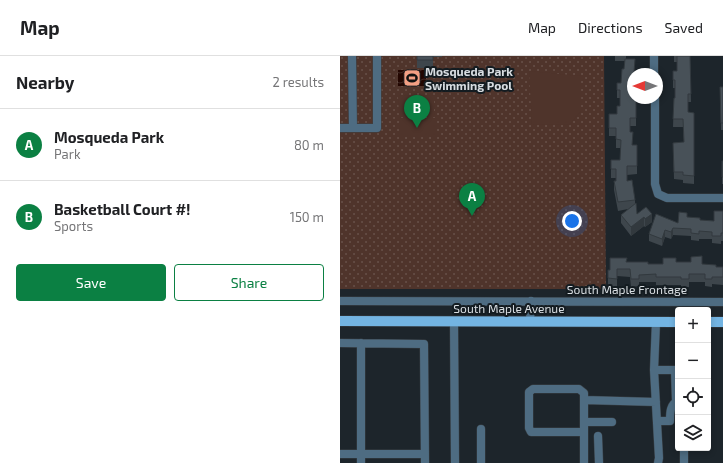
<!DOCTYPE html>
<html lang="en">
<head>
<meta charset="utf-8">
<style>
  :root { --surface:#fff; --page:#f2f2f2; --text:#202124; --muted:#757577; --line:#e0e0e0; --accent:#0b8043 }
  body { margin:0; font-family:"Exo 2",sans-serif; background:var(--page); color:var(--text) }
  .controls { position:absolute; right:12px; bottom:12px; display:grid; overflow:hidden; border-radius:4px; box-shadow:0 2px 6px #0003 }
  .controls button { width:36px; height:36px; display:grid; place-items:center; padding:0; border:0; border-bottom:1px solid var(--line); background:var(--surface); color:var(--text); font:20px sans-serif }
  .compass { position:absolute; left:287px; top:12px; width:36px; height:36px; border-radius:50%; background:var(--surface); box-shadow:0 2px 6px #0003; rotate:270deg }
  .you { position:absolute; left:232px; top:165px; width:14px; height:14px; margin:-10px; border:3px solid #fff; border-radius:50%; background:#1a73e8; box-shadow:0 0 0 6px #1a73e833 }
  .badge { display:grid; place-items:center; width:26px; height:26px; border-radius:50%; background:var(--accent); color:#fff; font-size:13px; font-weight:700 }
  .pin { position:absolute; translate:-50% -33px; filter:drop-shadow(0 1px 2px #0008) }
  .pin::after { content:''; position:absolute; top:21px; width:14px; height:12px; background:inherit; clip-path:polygon(0 0,100% 0,50% 100%) }
  .list { margin:0; padding:0; list-style:none }
  h2 { display:flex; justify-content:space-between; align-items:center; height:52px; margin:0; padding:0 16px; font-size:17px }
  h2 small { font-size:13px; font-weight:400; color:var(--muted) }
  .list li { display:grid; grid-template-columns:26px 1fr auto; gap:12px; align-items:center; box-sizing:border-box; height:72px; padding:0 16px; border-top:1px solid var(--line) }
  .list b { display:block; font-size:15px; white-space:nowrap }
  .list p { margin:0; font-size:13px; white-space:nowrap; color:var(--muted) }
  .list em { font-size:13px; font-style:normal; color:var(--muted) }
  .actions { display:flex; gap:8px; padding:12px 16px }
  .actions a { flex:1; padding:9px 0; border:1px solid var(--accent); border-radius:4px; text-align:center; font-size:14px; color:var(--accent) }
  .actions .main { background:var(--accent); color:#fff }
  .icon { flex:none; width:22px; height:22px; fill:none; stroke:currentColor; stroke-width:2; stroke-linecap:round; stroke-linejoin:round }
  .map { position:relative; flex:none; width:383px; height:407px; overflow:hidden }
  header { display:flex; align-items:center; gap:24px; box-sizing:border-box; height:56px; padding:0 20px; background:var(--surface); border-bottom:1px solid var(--line) }
  header strong { font-size:19px }
  nav { display:flex; gap:22px; margin-inline-start:auto; font-size:14px }
  main { display:flex }
  aside { flex:1; background:var(--surface) }
  .map>svg:first-child { display:block }
  .park { fill:url(#park-dots) }
  .pitch { fill:#4f342b }
  .water { fill:url(#water-waves) }
  .lines { fill:none; stroke-linecap:round; stroke-linejoin:round }
  .minor-casing { stroke:#3b4248; stroke-width:9 }
  .major-casing { stroke:#3b4248; stroke-width:11 }
  .minor { stroke:#4e6c82; stroke-width:8 }
  .major { stroke:#73b4e2; stroke-width:10 }
  .wall { fill:#3e464c }
  .shaded-wall { fill:#32393e }
  .building { fill:#485158; stroke:#32393e }
  .labels { text-anchor:middle; dominant-baseline:central; stroke-width:4; stroke-linejoin:round; paint-order:stroke }
  .poi-label { font-size:12px; font-weight:bold; fill:#d8dde1; stroke:#141c21; text-anchor:start }
  .street-label { font-size:12px; fill:#d8dde1; stroke:#141c21 }
</style>
</head>
<body>
<header>
<strong>Map</strong>
<nav><a>Map</a><a>Directions</a><a>Saved</a></nav>
</header>
<main>
<aside>
<h2>Nearby<small>2 results</small></h2>
<ul class="list">
<li><span class="badge">A</span><div><b>Mosqueda Park</b><p>Park</p></div><em>80 m</em></li>
<li><span class="badge">B</span><div><b>Basketball Court #!</b><p>Sports</p></div><em>150 m</em></li>
</ul>
<div class="actions"><a class="main">Save</a><a>Share</a></div>
</aside>
<div class="map">
<svg width="383" height="407" viewBox="0 0 383 407">
  <defs>
    <pattern id="park-dots" width="8" height="8" patternUnits="userSpaceOnUse"><rect width="8" height="8" fill="#4f342b"/><path d="M2 2h.1M6 6h.1" fill="none" stroke="#685149" stroke-width="1.8" stroke-linecap="round"/></pattern>
    <pattern id="water-waves" width="16" height="10" patternUnits="userSpaceOnUse"><rect width="16" height="10" fill="#220601"/><path d="M0 5q4-4 8 0t8 0" fill="none" stroke="#412a26"/></pattern>
  </defs>
  <rect width="100%" height="100%" fill="#1d252b"/>
  <path class="park" d="M0 0H264L266 233H0Z"/>
  <path class="pitch" d="M189 15 241 20V55L229 69 192 68Z
    M94 39V59H59L58 40Z
    M59 62H95V81H59Z"/>
  <path class="water" d="M58 14H86V30H58Z"/>
  <g class="lines">
    <g class="minor-casing">
      <path id="minor" d="M12 0 13 72
        M314 0V18
        M315 42V128L318 138 327 142H383
        M0 72H37V0
        M0 245 383 246
        M114 265 115 407
        M190 265 191 245
        M316 266 314 314 319 402 318 407
        M0 287 84 288 85 407
        M21 287V407
        M314 314H338
        M335 314 336 345
        M244 344 316 346
        M317 365H330C330 357 330 348 338 345
        M244 366H272
        M141 373V407
        M244 376H191L189 372V336L193 333H239L244 337V407
        M258 380 259 407
        M0 398H85
        M344 407V392"/>
    </g>
    <g class="major-casing">
      <path id="major" d="M0 265 338 266
        M368 266H383"/>
    </g>
    <use href="#minor" class="minor"/>
    <use href="#major" class="major"/>
  </g>
  <path class="wall" d="M77 0H102V1H93V12H77Z
    M275 0H286V3L293 18 292 40 296 42V70H290V76L292 89H297V118L287 119V125L295 144V148L297 158 312 166 305 171 304 170 291 180 281 167V159L288 153 278 155 274 134V125H276V122H271V104H280L281 92H276V80H269V58H277L280 50V42H277V27H281L284 13 285 5H275Z
    M334 0H350L351 46H348V56L354 57V128L343 127V124L334 123 333 87 344 86 343 71H333L334 42H335V32H333V15H337V6H334Z
    M380 31H383V74H381Z
    M382 105H383V128H382Z
    M383 155V185H381V188L372 187V183H359V185L351 184V180L333 179 331 183 325 181 322 190 309 185V178L338 167 347 161 360 164 374 165Z
    M286 206 308 208H323L336 206 362 208 376 211H383V229L372 228V231L365 230V226H349V231H341V229H316V226H299V230L291 231 290 221 277 220V231L268 230V214H270Z"/>
  <path class="shaded-wall" d="M312 158V166L305 171V163Z
    M304 161V170L291 180V171Z
    M333 172V179L331 183V176Z
    M325 174V181L322 190V183Z"/>
  <path class="building" d="M77 0H93V4H77Z
    M337 0H350L351 38H348V56L354 57V120L343 119V116H334L333 87 344 86 343 63H333L334 42H335V24H333V15H337Z
    M285 3H295L294 16H296V18H293V23H292V40H293V42H296V62H290V76H293L292 89H297V110H287V125L292 124 295 144 278 146 274 125H276V113H271V104H280L281 84 276 83V72H269V58H277V50H280V34H277V27H281L282 13H284Z
    M380 31H383V67H381Z
    M382 105H383V121H382Z
    M296 147 297 158 306 151 312 158 305 163 304 161 291 171 281 159Z
    M374 155H383V177H381V180H372V176L359 175V178L351 177V173L333 172 331 176 325 174 322 183 309 178 316 158 338 167 339 156 347 157V161L360 162V164L374 165Z
    M362 200V208L376 209V211H383V221H372V223H365V218H349V223H341V221H316V218L299 219V223H291L290 213H277V223L268 222V214H270V202H287L286 206H308V208H323V202H336V206H351V201Z"/>
  <defs>
    <g id="stadium-square" transform="scale(0.9)"><rect x="-9" y="-9" width="18" height="18" rx="4" fill="#f39f84" stroke="#141c21"/><path d="M0-5a6.5 5 0 1 0 0 10a6.5 5 0 1 0 0-10ZM-3.5-1.8h7v3.6h-7Z" fill="#111"/></g>
  </defs>
  <g fill-rule="evenodd">
    <use href="#stadium-square" x="72" y="22"/>
  </g>
  <g class="labels">
    <g class="poi-label">
      <text x="85" y="15">Mosqueda Park<tspan x="85" dy="14">Swimming Pool</tspan></text>
    </g>
    <g class="street-label">
      <text x="287" y="233">South Maple Frontage</text>
      <text x="169" y="252">South Maple Avenue</text>
    </g>
  </g>
</svg>
<div class="controls">
<button>+</button>
<button>−</button>
<button><svg class="icon" aria-label="locate" viewBox="0 0 24 24"><circle cx="12" cy="12" r="6"/><path d="M12 2v4M12 18v4M2 12h4M18 12h4"/></svg></button>
<button><svg class="icon" aria-label="layers" viewBox="0 0 24 24"><path d="M12 4l9 5-9 5-9-5zM3 14l9 5 9-5"/></svg></button>
</div>
<svg class="compass" viewBox="-18 -18 36 36"><path d="M0-13l5 13h-10z" fill="#e53935"/><path d="M0 13l5-13h-10z" fill="#757577"/></svg>
<div class="you"></div>
<div class="pin badge" style="left:132px;top:160px">A</div>
<div class="pin badge" style="left:77px;top:72px">B</div>
</div>
</main>
</body>
</html>
